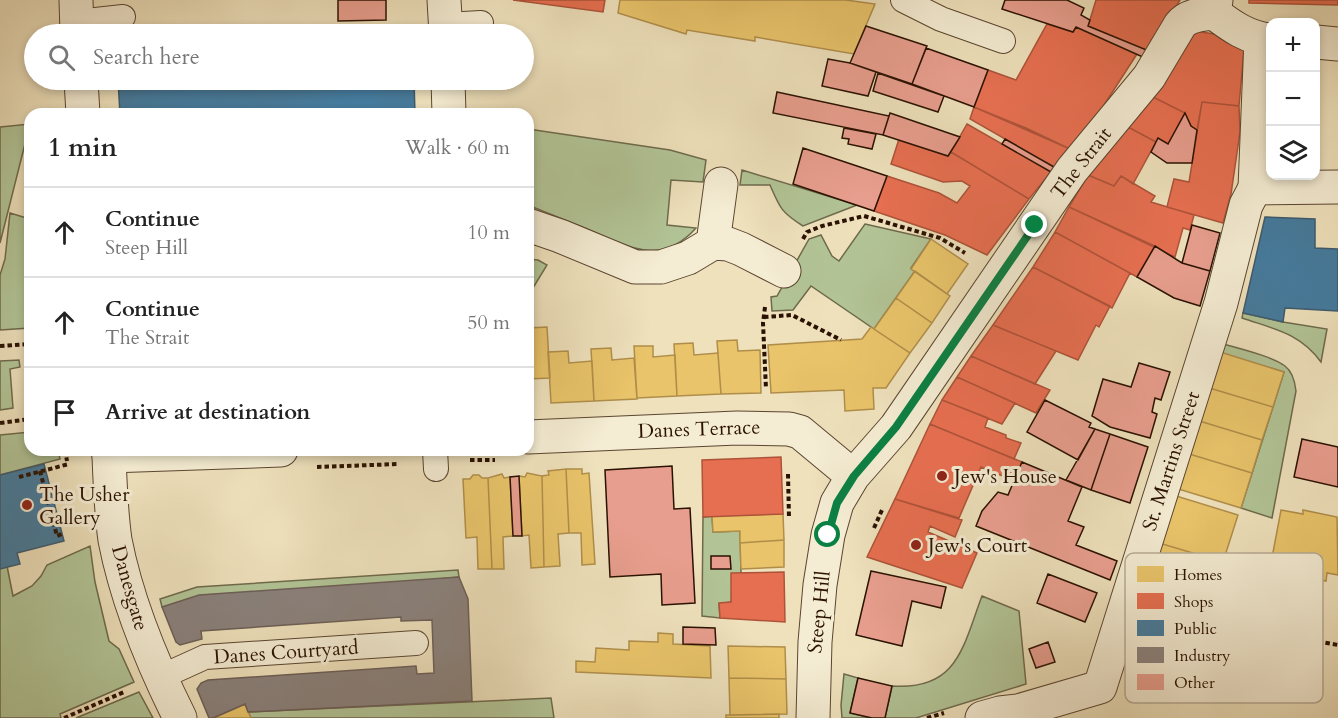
<!DOCTYPE html>
<html lang="en">
<head>
<meta charset="utf-8">
<style>
  :root { --surface:#fff; --page:#f2f2f2; --text:#222; --muted:#767676; --line:#e0e0e0 }
  body { margin:0; font-family:Cardo,serif; background:var(--page); color:var(--text) }
  .controls { position:absolute; right:18px; top:18px; display:grid; overflow:hidden; border-radius:12px; box-shadow:0 3px 9px #0003 }
  .controls button { width:54px; height:54px; display:grid; place-items:center; padding:0; border:0; border-bottom:2px solid var(--line); background:var(--surface); color:var(--text); font:30px sans-serif }
  .stop { position:absolute; width:18px; height:18px; margin:-14px; border:4px solid #0b8043; border-radius:50%; background:#fff }
  .stop.end { background:#0b8043; border-color:#fff; box-shadow:0 2px 6px #0008 }
  .list { margin:0; padding:0; list-style:none }
  h2 { display:flex; justify-content:space-between; align-items:center; height:78px; margin:0; padding:0 24px; font-size:26px }
  h2 small { font-size:20px; font-weight:400; color:var(--muted) }
  .list li { display:grid; grid-template-columns:39px 1fr auto; gap:18px; align-items:center; box-sizing:border-box; height:90px; padding:0 24px; border-top:2px solid var(--line) }
  .list b { display:block; font-size:22px; white-space:nowrap }
  .list p { margin:0; font-size:20px; white-space:nowrap; color:var(--muted) }
  .list em { font-size:20px; font-style:normal; color:var(--muted) }
  .icon { flex:none; width:33px; height:33px; fill:none; stroke:currentColor; stroke-width:2; stroke-linecap:round; stroke-linejoin:round }
  .map { position:relative; flex:none; width:1338px; height:718px; overflow:hidden }
  .search { position:absolute; background:var(--surface); box-shadow:0 3px 9px #0003; left:24px; top:24px; width:510px; height:66px; display:flex; align-items:center; gap:15px; box-sizing:border-box; padding:0 21px; border-radius:33px; color:var(--muted); font-size:22px }
  .panel { position:absolute; background:var(--surface); box-shadow:0 3px 9px #0003; left:24px; top:108px; width:510px; height:348px; border-radius:18px }
  .map>svg:first-child { display:block }
  .green { fill:#b2c496; stroke:#6e6a4c; stroke-width:1.5 }
  .homes { fill:#e9c46a; stroke:#b08e4a; stroke-width:1.5 }
  .shops { fill:#e76f51; stroke:#ae5339; stroke-width:1.5 }
  .public { fill:#457b9d; stroke:#3d5b6e; stroke-width:1.5 }
  .industry { fill:#8a817c; stroke:#6d5f57; stroke-width:1.5 }
  .building { fill:#e89e8e; stroke:#2a1101; stroke-width:1.5 }
  .lines { fill:none; stroke-linecap:round; stroke-linejoin:round }
  .service-casing { stroke:#5b4530; stroke-width:26 }
  .pedestrian-casing { stroke:#5b4530; stroke-width:35 }
  .minor-casing { stroke:#5b4530; stroke-width:35 }
  .path { stroke:#2a1101; stroke-width:4; stroke-dasharray:4.5 3; stroke-linecap:butt }
  .service { stroke:#f4ecd3; stroke-width:24 }
  .pedestrian { stroke:#f4ecd3; stroke-width:33 }
  .minor { stroke:#f4ecd3; stroke-width:33 }
  .route { stroke:#0b8043; stroke-width:8 }
  .poi-dot { fill:#8f2418; stroke:#f4ecd3; stroke-width:2 }
  .labels { text-anchor:middle; dominant-baseline:central; stroke-width:6; stroke-linejoin:round; paint-order:stroke }
  .street-label { font-size:20px; fill:#2a1101; stroke:#f4ecd3 }
  .poi-label { font-size:20px; fill:#2a1101; stroke:#f4ecd3; text-anchor:start }
  .key { fill:#f4ecd3; stroke:#b7aa94; stroke-width:1.5 }
  .key-label { font-size:16px; fill:#2a1101 }
</style>
</head>
<body>
<div class="map">
<svg width="1338" height="718" viewBox="0 0 1338 718">
  <rect width="100%" height="100%" fill="#eee1bc"/>
  <filter id="stains"><feTurbulence type="fractalNoise" baseFrequency=".00333" numOctaves="4"/><feColorMatrix values="0 0 0 0 .2 0 0 0 0 .09 0 0 0 0 .02 0 0 0 .5 -.17"/></filter>
  <radialGradient id="worn" r=".72"><stop offset=".6" stop-color="#630" stop-opacity="0"/><stop offset="1" stop-color="#630" stop-opacity=".3"/></radialGradient>
  <path class="green" d="M30 124 0 243V127Z
    M528 129 670 150 706 160 703 182 671 180 667 225 696 228C662 266 631 248 592 231 571 222 549 214 528 205Z
    M742 170 857 205 803 226C781 212 780 208 770 185H740Z
    M10 213 30 219V328L0 330V275L5 259Z
    M865 224 931 239 911 268 915 271 874 329 811 286 793 310 772 311 771 297 777 296 809 239 821 235 832 256 839 261Z
    M528 259 538 260 547 265 528 296Z
    M1243 313 1283 322 1327 329 1321 362C1300 333 1274 329 1242 318Z
    M1213 341C1232 347 1270 355 1285 366 1293 372 1295 382 1296 391L1272 518 1241 508 1284 372 1217 352Z
    M19 360 20 367 10 369 13 408 0 410V361Z
    M30 432V450H58L60 459 0 475V435Z
    M712 516 713 532 740 531 741 573 731 602 719 604 720 618 702 616 703 517Z
    M0 531 13 596 32 586 41 576 47 565 90 546 95 582 109 641 119 649 134 682 60 714 61 718H0Z
    M458 570 459 577 162 607 160 599 197 587Z
    M982 596 1019 611 1026 684 916 718H885L892 686C958 691 963 646 982 596Z
    M844 674 858 678 850 713 872 718H842L841 705Z
    M139 692 153 718H76Z
    M551 698 554 718H251L248 712Z"/>
  <path class="homes" d="M620 0H846L875 4 854 54 755 37V41L687 30 686 34 618 13Z
    M931 239 968 264 947 294 911 269Z
    M915 271 950 296 932 323 896 298Z
    M896 298 932 323 910 353 874 329Z
    M547 327 550 378 528 379V328Z
    M871 327 910 353 886 388H873L874 409 845 411 844 390 771 393 768 345 862 339Z
    M737 340 738 351 760 350 761 393 721 394 717 341Z
    M693 343 694 355 718 353 721 394 677 396 674 344Z
    M634 346H653V357L675 355 677 396 637 398Z
    M611 348 612 360 634 358 637 399 594 401 591 349Z
    M568 351 569 363 592 361 594 401 551 403 548 352Z
    M1217 351 1284 372 1273 407 1206 387Z
    M1206 387 1273 407 1262 440 1196 420Z
    M1196 420 1262 440 1252 473 1186 453Z
    M1186 453 1252 473 1241 508 1175 488Z
    M566 469 569 533 558 534 560 566 544 567 542 476 549 475 548 471Z
    M566 469H582V474L589 473 595 564 582 565 581 533H569Z
    M527 473 542 476 544 567 531 568 529 535 522 536 519 476 525 477Z
    M502 474 504 478 510 477 513 536 503 537 504 569H492L488 478Z
    M473 475H479L482 478H488L492 569H478L477 537 466 538 463 479H470Z
    M1173 495 1238 515 1223 562 1159 543Z
    M1281 510 1303 514V510L1337 517 1338 575 1327 573 1326 581 1291 574 1292 567 1271 563Z
    M783 514 784 540 740 543V531L713 532 712 516Z
    M784 540V567L741 569 740 543Z
    M1159 543 1223 562 1208 613 1189 608 1186 617 1167 612 1171 602 1144 594Z
    M658 633 673 634V644L710 646 711 678 576 672V661L595 662 596 648 629 650V641L658 642Z
    M728 646 785 647 786 679 729 678Z
    M729 678 786 679 787 714 730 715Z
    M245 704 251 718H214Z
    M779 714V718H726V715H730Z"/>
  <path class="shops" d="M513 0H605L603 12Z
    M1096 0H1180L1149 51 1088 26Z
    M1249 0H1338V5L1249 3Z
    M1047 24 1073 32 1076 27 1137 54 1095 119 1070 149 974 107 988 70 1016 80Z
    M1189 30 1245 39 1239 106 1202 102 1197 130 1191 126 1185 113 1153 97Z
    M1153 97 1185 113 1168 144 1158 138 1156 142 1128 127Z
    M1202 102 1239 106 1240 132 1231 194 1223 223 1167 207 1174 179 1189 182Z
    M974 107 1026 128 1070 149 1054 167 970 119Z
    M967 124 1051 172 1029 199 951 152Z
    M1128 127 1156 142 1133 184 1121 176 1114 186 1088 175Z
    M899 139 948 156 951 152 1029 199 987 255 945 235 874 211 887 176 939 193 957 203 970 186 962 181 943 182 891 164Z
    M1088 175 1114 186 1121 176 1155 196 1151 202 1194 215 1190 230 1183 228 1175 257 1069 207Z
    M1069 207 1155 246 1137 277 1055 232Z
    M1055 232 1130 273 1112 308 1033 267Z
    M1033 267 1110 306 1099 327 1096 325 1078 360 993 325Z
    M993 325 1056 351 1035 384 971 356Z
    M971 356 1050 390 1036 413 957 377Z
    M957 377 1015 403 1002 424 942 400Z
    M942 400 988 418 985 427 1006 435V438L1021 443 1014 459 930 424Z
    M930 424 1022 462 1015 481 981 467 959 518 895 499Z
    M781 457 783 514 703 517 702 460Z
    M895 499 962 520 955 537 930 526 928 532 977 553 962 588 867 557Z
    M784 572 785 622 720 618 719 603 731 602V573Z"/>
  <path class="public" d="M412 31V34H285Z
    M118 80H414L415 114H120Z
    M1265 217 1315 219V248L1338 249V311L1285 308 1283 322 1243 313Z
    M44 464 64 541 17 553 20 564 0 569V475Z"/>
  <path class="industry" d="M459 577 468 599 472 701 248 712 245 704 213 718H209L197 689 201 683 208 680 416 666 417 674 434 673 432 620 401 621V617L201 631 202 639 180 645 176 642 162 607 199 595Z"/>
  <path class="building" d="M338 0H386V20L338 21Z
    M1005 0H1067L1084 8 1081 15 1090 20 1088 26 1149 51 1145 58 1076 27 1073 32 1002 9Z
    M866 26 927 46 912 84 850 63Z
    M926 48 988 70 974 107 912 84Z
    M828 59 850 63 876 72 868 96 822 86Z
    M878 73 944 96 938 112 873 91Z
    M777 92 889 116 883 135 773 113Z
    M890 113 960 137 948 156 883 135Z
    M1185 113 1191 126 1197 130 1192 163H1167L1151 152 1158 138 1168 144Z
    M844 128 876 134 872 149 848 144 849 139 842 138Z
    M1005 139 1054 167 1051 172 1002 144Z
    M803 148 887 176 874 211 793 184Z
    M1192 225 1220 233 1210 271 1182 263Z
    M1155 246 1182 263 1210 271 1200 306 1174 298 1137 277Z
    M1139 363 1170 372 1161 400 1155 398 1152 412 1157 414 1150 438 1110 427 1092 416 1103 379 1131 387Z
    M1045 400 1091 423 1089 427 1095 429 1078 460 1027 432Z
    M1095 429 1110 434 1091 490 1066 480Z
    M1110 434 1148 447 1130 503 1091 490Z
    M1302 439 1338 447V487L1294 477Z
    M1022 462 1082 487 1068 521 1084 527 1076 545 1117 561 1110 580 976 526 982 511 998 492 1008 495Z
    M672 466 674 509 690 508 695 603 662 605 661 574 610 577 605 470Z
    M519 476 522 536H513L510 477Z
    M711 556H730L731 569H711Z
    M871 571 946 587 941 608 912 601 902 646 856 635Z
    M1048 574 1097 593 1085 622 1037 603Z
    M683 627 715 628 716 645 683 644Z
    M1048 642 1055 662 1036 668 1029 649Z
    M858 678 892 686 885 718H872L850 713Z"/>
  <g class="lines">
    <g class="service-casing">
      <path id="service" d="M903 0 941 19 1003 41
        M77 22 123 17
        M445 25 481 23
        M435 450 436 469
        M161 677 205 657 416 643"/>
    </g>
    <g class="pedestrian-casing">
      <path id="pedestrian" d="M528 225 560 236 635 267H661L688 258 713 243 728 244 741 249 784 271
        M713 243 721 184
        M528 437 737 428 789 429 800 432 853 476
        M109 456C110 484 111 512 115 540 127 602 152 662 180 718
        M813 718 815 642 820 585 828 535 837 503 853 476 896 427 1072 170 1149 77 1180 25C1188 15 1202 14 1214 13L1216 0
        M982 718 1000 713 1018 711 1100 687 1221 303 1246 205 1255 188"/>
    </g>
    <g class="minor-casing">
      <path id="minor" d="M76 0 77 34
        M444 0 446 34
        M1214 13C1231 26 1248 38 1270 40
        M1261 39 1255 188 1338 187
        M1316 42 1338 44
        M81 80 83 114
        M448 80 449 114
        M109 450V456L281 450"/>
    </g>
    <path class="path" d="M154 34 407 26
      M803 239 807 232 822 226 864 216 940 238 965 253
      M765 307 763 323 766 389
      M764 317 792 315 841 340
      M0 346 30 344
      M0 423 30 419
      M65 450 67 461
      M470 460H495
      M317 467 399 464
      M40 471 57 536 62 534
      M788 474 789 518
      M19 477 69 464
      M874 528 882 510
      M1154 649 1277 637H1293L1338 645
      M64 718 124 692
      M927 718 944 713"/>
    <use href="#service" class="service"/>
    <use href="#pedestrian" class="pedestrian"/>
    <use href="#minor" class="minor"/>
  </g>
  <g class="lines">
    <path class="route" d="M828 535 837 503 854 476 896 427 1035 225"/>
  </g>
  <g class="poi-dot">
    <circle cx="942" cy="476" r="6"/>
    <circle cx="27" cy="505" r="6"/>
    <circle cx="916" cy="545" r="6"/>
  </g>
  <g class="labels">
    <g class="street-label">
      <text transform="translate(1081 163) rotate(-52)">The Strait</text>
      <text transform="translate(699 429) rotate(-2)">Danes Terrace</text>
      <text transform="translate(1171 461) rotate(-72)">St. Martins Street</text>
      <text transform="translate(130 588) rotate(74)">Danesgate</text>
      <text transform="translate(819 612) rotate(-84)">Steep Hill</text>
      <text transform="translate(286 652) rotate(-4)">Danes Courtyard</text>
    </g>
    <g class="poi-label">
      <text x="954" y="476">Jew's House</text>
      <text x="39" y="494">The Usher<tspan x="39" dy="23">Gallery</tspan></text>
      <text x="928" y="545">Jew's Court</text>
    </g>
  </g>
  <rect x="1125" y="553" width="198" height="150" rx="9" class="key"/>
  <rect x="1137" y="566" width="27" height="16" fill="#e9c46a"/>
  <rect x="1137" y="593" width="27" height="16" fill="#e76f51"/>
  <rect x="1137" y="620" width="27" height="16" fill="#457b9d"/>
  <rect x="1137" y="647" width="27" height="16" fill="#8a817c"/>
  <rect x="1137" y="674" width="27" height="16" fill="#e89e8e"/>
  <g class="key-label">
    <text x="1174" y="580">Homes</text>
    <text x="1174" y="607">Shops</text>
    <text x="1174" y="634">Public</text>
    <text x="1174" y="661">Industry</text>
    <text x="1174" y="688">Other</text>
  </g>
  <rect width="100%" height="100%" filter="url(#stains)"/>
  <rect width="100%" height="100%" fill="url(#worn)"/>
</svg>
<div class="controls">
<button>+</button>
<button>−</button>
<button><svg class="icon" aria-label="layers" viewBox="0 0 24 24"><path d="M12 4l9 5-9 5-9-5zM3 14l9 5 9-5"/></svg></button>
</div>
<div class="stop" style="left:828px;top:535px"></div>
<div class="stop end" style="left:1035px;top:225px"></div>
<div class="search"><svg class="icon" aria-label="search" viewBox="0 0 24 24"><circle cx="10" cy="10" r="6"/><path d="M15 15l6 6"/></svg>Search here</div>
<section class="panel">
<h2>1 min<small>Walk · 60 m</small></h2>
<ul class="list">
<li><svg class="icon" aria-label="ahead" viewBox="0 0 24 24"><path d="M12 20V5M6 11l6-6 6 6"/></svg><div><b>Continue</b><p>Steep Hill</p></div><em>10 m</em></li>
<li><svg class="icon" aria-label="ahead" viewBox="0 0 24 24"><path d="M12 20V5M6 11l6-6 6 6"/></svg><div><b>Continue</b><p>The Strait</p></div><em>50 m</em></li>
<li><svg class="icon" aria-label="arrive" viewBox="0 0 24 24"><path d="M6 21V4h12l-3 4 3 4H6"/></svg><div><b>Arrive at destination</b></div></li>
</ul>
</section>
</div>
</body>
</html>
